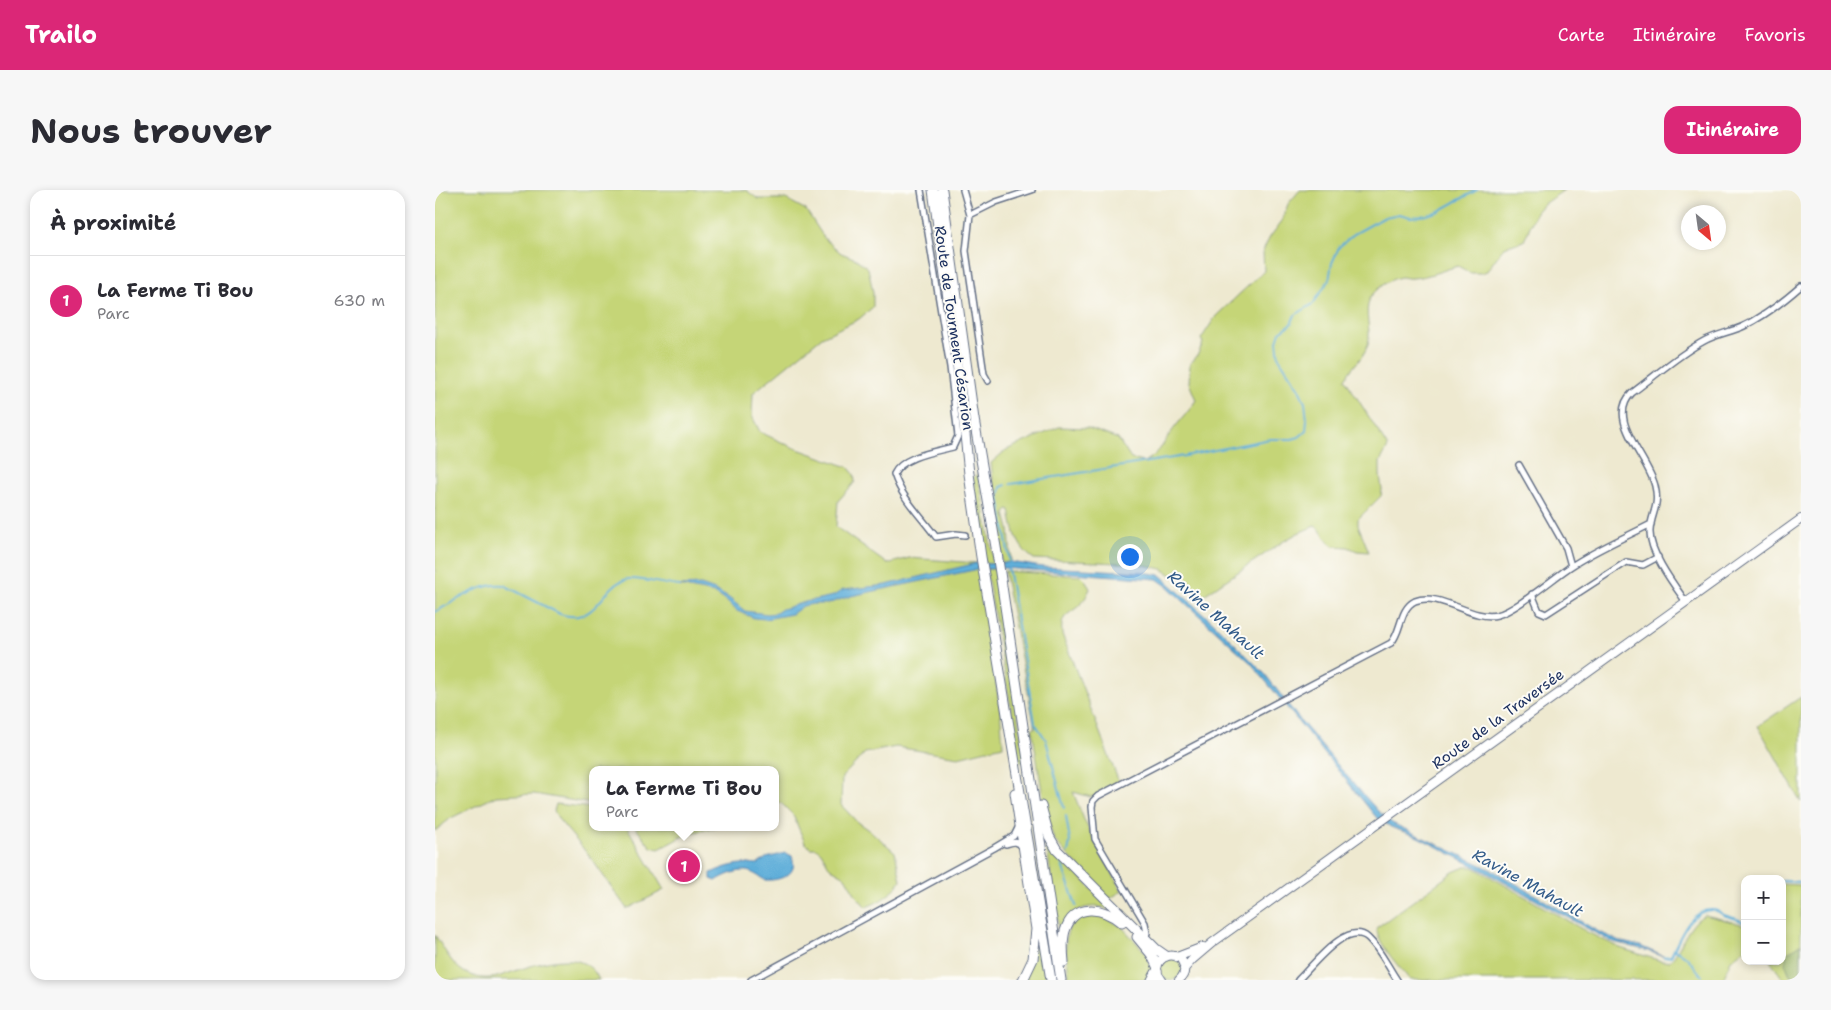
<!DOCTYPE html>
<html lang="fr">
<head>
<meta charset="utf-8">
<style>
  :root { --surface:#fff; --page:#f7f7f7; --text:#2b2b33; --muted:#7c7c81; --line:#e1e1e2; --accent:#db2777 }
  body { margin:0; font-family:"Shantell Sans",sans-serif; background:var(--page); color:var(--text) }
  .controls { position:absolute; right:15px; bottom:15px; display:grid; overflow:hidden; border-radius:10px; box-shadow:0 2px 8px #0003 }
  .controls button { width:45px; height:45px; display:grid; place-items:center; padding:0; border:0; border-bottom:1px solid var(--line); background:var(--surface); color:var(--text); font:25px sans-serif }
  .compass { position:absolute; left:1246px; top:15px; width:45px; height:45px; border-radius:50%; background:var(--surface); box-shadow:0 2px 8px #0003; rotate:151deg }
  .you { position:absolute; left:694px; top:366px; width:18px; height:18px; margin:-12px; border:4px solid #fff; border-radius:50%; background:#1a73e8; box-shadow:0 0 0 8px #1a73e833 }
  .badge { display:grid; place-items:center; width:32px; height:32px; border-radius:50%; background:var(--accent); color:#fff; font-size:16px; font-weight:700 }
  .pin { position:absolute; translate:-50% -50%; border:2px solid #fff; box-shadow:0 1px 5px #0006 }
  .popup { position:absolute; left:154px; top:576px; width:190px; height:65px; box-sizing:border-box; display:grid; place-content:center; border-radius:10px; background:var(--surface); filter:drop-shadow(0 1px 4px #0005); font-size:16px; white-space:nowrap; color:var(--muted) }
  .popup b { font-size:19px; color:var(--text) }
  .popup::after { content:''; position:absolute; left:50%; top:100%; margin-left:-10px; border:10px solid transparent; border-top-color:var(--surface) }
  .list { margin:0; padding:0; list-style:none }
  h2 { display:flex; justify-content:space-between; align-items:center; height:65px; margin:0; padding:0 20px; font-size:21px }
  h2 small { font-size:16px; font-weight:400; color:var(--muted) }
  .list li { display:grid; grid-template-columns:32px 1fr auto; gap:15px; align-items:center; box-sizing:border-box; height:90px; padding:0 20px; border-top:1px solid var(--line) }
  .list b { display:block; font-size:19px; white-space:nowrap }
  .list p { margin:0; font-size:16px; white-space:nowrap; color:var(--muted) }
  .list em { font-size:16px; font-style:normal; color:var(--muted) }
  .map { position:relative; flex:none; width:1366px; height:790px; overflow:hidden; border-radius:15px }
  header { display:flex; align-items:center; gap:30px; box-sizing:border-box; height:70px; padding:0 25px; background:var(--accent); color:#fff }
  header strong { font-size:24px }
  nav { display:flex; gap:28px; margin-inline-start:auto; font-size:18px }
  .intro { display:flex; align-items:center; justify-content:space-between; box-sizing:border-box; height:120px; padding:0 30px }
  h1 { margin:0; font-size:35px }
  .button { padding:12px 22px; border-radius:15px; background:var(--accent); color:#fff; font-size:18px; font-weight:700 }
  main { display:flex; gap:30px; padding:0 30px }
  aside { flex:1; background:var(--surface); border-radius:15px; box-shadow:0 2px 8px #0003 }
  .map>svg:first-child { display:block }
  .green { fill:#c5d577; stroke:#70826a }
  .forest { fill:#9cb668; stroke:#5c7263 }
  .water { fill:#5eaed9; stroke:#3c6e9c }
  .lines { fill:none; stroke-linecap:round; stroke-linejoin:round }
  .stream { stroke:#5eaed9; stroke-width:2 }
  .street-casing { stroke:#657086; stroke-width:8 }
  .primary-casing { stroke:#657086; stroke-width:10 }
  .highway-casing { stroke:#657086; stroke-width:11 }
  .street { stroke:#fff; stroke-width:5 }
  .primary { stroke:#fff; stroke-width:8 }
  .highway { stroke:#fff; stroke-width:9 }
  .labels { text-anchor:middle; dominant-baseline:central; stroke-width:4; stroke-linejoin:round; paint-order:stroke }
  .street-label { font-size:15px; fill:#1b2f5e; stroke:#fdfcf7 }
  .water-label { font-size:16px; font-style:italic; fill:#325b89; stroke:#fdfcf7 }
</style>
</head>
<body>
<header>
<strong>Trailo</strong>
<nav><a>Carte</a><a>Itinéraire</a><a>Favoris</a></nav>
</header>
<div class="intro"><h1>Nous trouver</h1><a class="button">Itinéraire</a></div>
<main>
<aside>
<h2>À proximité<small></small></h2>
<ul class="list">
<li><span class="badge">1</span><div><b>La Ferme Ti Bou</b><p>Parc</p></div><em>630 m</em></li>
</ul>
</aside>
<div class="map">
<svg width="1366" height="790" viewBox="0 0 1366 790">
  <rect width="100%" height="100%" fill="#fdfcf7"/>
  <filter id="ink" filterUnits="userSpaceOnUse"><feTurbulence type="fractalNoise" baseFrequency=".02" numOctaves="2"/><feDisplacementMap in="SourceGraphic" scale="10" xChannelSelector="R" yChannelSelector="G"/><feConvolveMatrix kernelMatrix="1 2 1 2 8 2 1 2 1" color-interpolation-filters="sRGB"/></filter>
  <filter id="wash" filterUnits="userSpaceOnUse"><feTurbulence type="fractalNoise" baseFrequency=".0096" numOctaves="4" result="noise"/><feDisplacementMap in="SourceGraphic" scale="20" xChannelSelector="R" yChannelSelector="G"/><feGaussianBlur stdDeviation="1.12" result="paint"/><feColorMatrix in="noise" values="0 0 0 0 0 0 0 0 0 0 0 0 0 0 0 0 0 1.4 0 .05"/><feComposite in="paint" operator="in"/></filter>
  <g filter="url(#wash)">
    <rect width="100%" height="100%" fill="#eee9d0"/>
    <path class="green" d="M0 0H311L323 9H351L371 20 390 49 406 63 421 69 433 78 438 102V117L424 129 387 147 318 203 317 226 325 242 357 257 413 277 419 284 420 292 403 311 401 337 452 374 474 368 542 373 565 519 568 556 523 567 461 557 430 563 407 587 406 615 422 632 439 644 460 662 466 690C459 703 445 712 431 717L422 707 410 687 395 678 386 662 381 658H376L370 653 358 625 347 614 340 610V580H158V614L99 604 61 606 16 628 0 641Z
      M865 0H1129L1107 15 1101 22 1089 51 1069 57 1052 81 1046 83H1035L1023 76C1008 80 993 87 978 88 974 89 970 87 966 87 955 89 941 98 935 108 928 124 937 139 933 154 929 168 917 176 910 189L953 257 945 272V285L947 300 946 306 923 329V335L934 362 922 361 913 357 898 356 893 352 885 340 880 336 863 343 849 351 769 405 767 408 769 412 740 387 727 379 704 374 599 369C582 358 578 339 575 320L573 319 570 324 574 339 576 372 567 373 556 273 571 260 624 237 653 238 683 249 696 269 709 272C726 264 730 249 741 236 748 227 755 220 761 210L754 193 755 174 762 166 768 153 766 149 781 126 829 81 828 61 835 47 847 31 853 14Z
      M543 284 559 373 550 374 538 287Z
      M551 379H560L590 572H584L579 535Z
      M569 381 646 386 651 391 655 399C652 404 650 410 647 413 634 426 625 423 627 444L685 595 663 606 656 607 638 602 650 632 687 701 674 709 619 650 610 620 597 539 600 538Z
      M1366 507V612L1323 536Z
      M121 614 158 618V637H192L229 700 192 719 153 664 124 630 119 621Z
      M200 637H282L252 644 224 659 216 657Z
      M612 650 674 718V719C659 714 640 717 630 731 627 734 626 738 624 741L611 651Z
      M1030 677H1038L1154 743 1185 758 1226 771C1229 771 1232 772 1234 771 1243 768 1252 732 1270 725L1310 735V759L1296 770 1288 790H975C963 775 945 757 941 738L1018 682Z
      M1347 694 1366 695V790H1349L1335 771H1347Z
      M658 722 686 736 712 764 717 777 716 786 714 790H634C632 759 621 731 658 722Z
      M604 741 611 790H590Z
      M0 745C8 757 16 774 29 782 36 786 46 789 55 788 62 788 70 784 77 782 98 775 116 769 138 770 150 772 159 778 164 790H0Z
      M725 779a11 11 0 1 1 22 0a11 11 0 1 1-22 0Z"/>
    <path class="forest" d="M1366 754V790H1357L1350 773 1352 763Z"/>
    <path class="water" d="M576 372 607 377 708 382 725 385 781 435 830 484 861 525 905 578 943 621 957 633 1059 681 1164 742 1187 752 1205 756 1230 767 1210 760 1175 751 1049 681 983 647 956 637 941 627 816 473 732 396 722 389 568 378 539 380 416 406 392 414H378L368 416 357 424 331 429 319 428 302 421 290 410 279 403 244 396 266 395 280 400 294 408 310 421 332 424 341 423 347 419 370 412 398 406 408 400 451 395 542 373 554 374Z
      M351 663 357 666C358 670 359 675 358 678 355 688 338 691 330 690 324 687 318 682 311 681 302 680 288 686 281 691L276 689V683C291 676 306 672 323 674L331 668Z"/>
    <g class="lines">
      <path class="stream" d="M576 294 750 266 835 249H857L864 247 871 241 872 230 870 213 864 199 844 168 842 151 845 142 856 134 860 125 878 114 894 90 897 73 904 57 919 44 950 27 964 24 976 27 992 25 1004 21 1042 0
        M571 295 566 297 564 307 575 374
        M573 378 600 533 611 550 629 618
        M0 422C21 411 46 392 69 395L125 424C165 437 166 392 194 389 208 388 230 395 245 396
        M631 626 635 651 633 662
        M626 672 641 716
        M1347 691 1366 692
        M1240 760 1252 767 1267 786
        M1229 767 1236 766C1244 750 1255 718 1278 720 1283 720 1287 725 1292 726 1299 728 1304 729 1310 733"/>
    </g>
  </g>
  <g filter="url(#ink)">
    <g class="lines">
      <g class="street-casing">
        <path id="street" d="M486 0 515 177 523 246 518 257C499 262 468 266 459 284 467 309 486 326 501 347L521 344 530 345
          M528 0 535 25 531 61 549 184 553 191
          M535 25 561 12 597 0
          M1084 275 1131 358 1136 376
          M1097 404 1104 421 1111 424 1191 372 1208 375 1223 367
          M1251 412C1239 395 1214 362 1215 341 1216 323 1225 317 1220 296 1213 267 1170 229 1197 203 1220 186 1243 165 1269 151 1282 144 1296 142 1309 136 1330 126 1349 111 1366 96
          M571 654C578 652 583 650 587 657
          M710 748 712 743 710 733 660 649 657 617 658 611 663 606 956 453C967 441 964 419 980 411 1005 401 1037 431 1062 425 1080 421 1117 389 1135 377 1160 360 1189 348 1216 334
          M316 790 559 658 579 646 583 638
          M863 790C877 777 912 729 933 748 945 759 953 777 962 790"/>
      </g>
      <g class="primary-casing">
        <path id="primary" d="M742 767 768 757
          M749 779 757 770 777 753 1366 329
          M727 790C714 777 729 759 745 768 751 776 751 784 744 790"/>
      </g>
      <g class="highway-casing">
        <path id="highway" d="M498 0 525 195 534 284 546 367 616 790
          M507 0 539 229 562 363 626 790
          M580 603 601 739 598 769 588 790
          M606 616 614 646 622 660 721 759 731 766
          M702 747 716 764 722 776
          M629 772C628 762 627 751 630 741 639 712 668 717 687 733
          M717 790 722 781"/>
      </g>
      <use href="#street" class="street"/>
      <use href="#primary" class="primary"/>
      <use href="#highway" class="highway"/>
    </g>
  </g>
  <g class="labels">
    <g class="street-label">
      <text transform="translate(519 138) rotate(82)">Route de Tourment Césarion</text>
      <text transform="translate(1063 529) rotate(-36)">Route de la Traversée</text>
    </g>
    <g class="water-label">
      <text transform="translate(781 425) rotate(42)">Ravine Mahault</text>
      <text transform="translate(1093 693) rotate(29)">Ravine Mahault</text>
    </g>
  </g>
</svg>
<div class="controls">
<button>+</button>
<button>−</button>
</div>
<svg class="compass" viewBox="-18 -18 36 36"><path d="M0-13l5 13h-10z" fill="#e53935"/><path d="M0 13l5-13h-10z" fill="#7c7c81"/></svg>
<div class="you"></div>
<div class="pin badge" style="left:249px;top:676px">1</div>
<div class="popup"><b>La Ferme Ti Bou</b>Parc</div>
</div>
</main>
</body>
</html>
